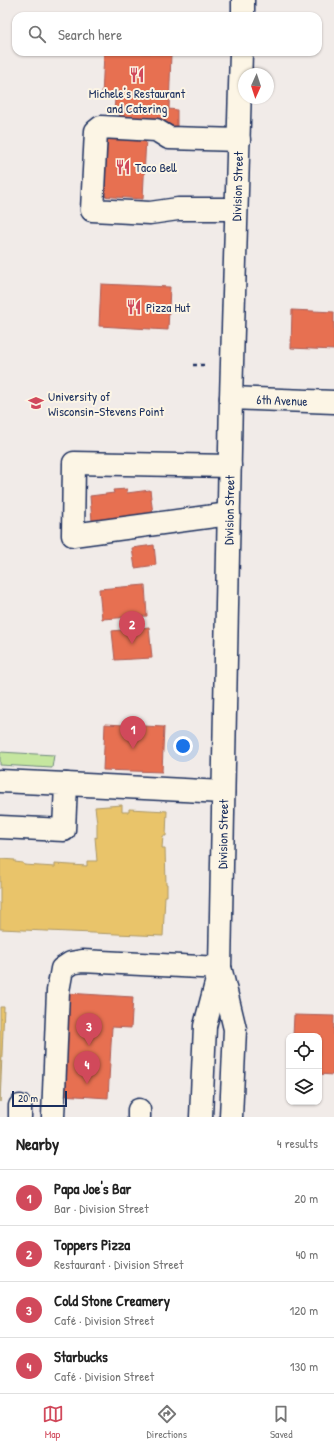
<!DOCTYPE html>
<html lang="en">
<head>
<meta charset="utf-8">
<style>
  :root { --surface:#fff; --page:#f6f6f6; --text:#222; --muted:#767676; --line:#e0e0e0; --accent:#d1495b }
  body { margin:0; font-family:"Patrick Hand",sans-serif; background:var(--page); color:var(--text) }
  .controls { position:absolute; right:12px; bottom:12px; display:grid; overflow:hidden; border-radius:8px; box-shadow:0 1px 3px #0004 }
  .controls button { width:36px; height:36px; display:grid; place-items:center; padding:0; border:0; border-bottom:1px solid var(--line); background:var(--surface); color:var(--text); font:20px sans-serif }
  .compass { position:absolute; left:238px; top:68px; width:36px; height:36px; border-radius:50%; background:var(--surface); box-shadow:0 1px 3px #0004; rotate:183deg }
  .scale { position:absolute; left:12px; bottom:10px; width:55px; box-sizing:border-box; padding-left:4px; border:2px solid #1b2f5e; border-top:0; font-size:11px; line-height:14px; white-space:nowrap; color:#1b2f5e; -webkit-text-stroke:3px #fcf5e5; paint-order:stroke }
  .you { position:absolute; left:183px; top:746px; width:14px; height:14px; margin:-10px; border:3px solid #fff; border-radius:50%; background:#1a73e8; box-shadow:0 0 0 6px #1a73e833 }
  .badge { display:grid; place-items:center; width:26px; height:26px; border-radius:50%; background:var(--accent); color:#fff; font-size:13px; font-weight:700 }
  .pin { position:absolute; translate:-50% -33px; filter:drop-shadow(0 1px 2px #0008) }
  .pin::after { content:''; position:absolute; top:21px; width:14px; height:12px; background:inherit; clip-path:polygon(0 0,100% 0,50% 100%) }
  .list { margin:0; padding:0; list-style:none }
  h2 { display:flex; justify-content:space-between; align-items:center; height:52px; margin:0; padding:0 16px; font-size:17px }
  h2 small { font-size:13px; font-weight:400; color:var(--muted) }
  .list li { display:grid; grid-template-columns:26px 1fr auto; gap:12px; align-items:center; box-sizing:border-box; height:56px; padding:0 16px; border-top:1px solid var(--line) }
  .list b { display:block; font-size:15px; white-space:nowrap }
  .list p { margin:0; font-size:13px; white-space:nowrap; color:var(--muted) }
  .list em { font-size:13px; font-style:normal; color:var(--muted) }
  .icon { flex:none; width:22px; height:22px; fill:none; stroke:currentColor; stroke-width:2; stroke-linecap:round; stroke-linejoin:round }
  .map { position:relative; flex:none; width:334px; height:1117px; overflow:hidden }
  .search { position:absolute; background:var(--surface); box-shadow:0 1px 3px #0004; left:12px; right:12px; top:12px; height:44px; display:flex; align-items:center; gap:10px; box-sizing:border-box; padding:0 14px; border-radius:12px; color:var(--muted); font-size:15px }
  .sheet { height:276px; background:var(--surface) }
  nav { display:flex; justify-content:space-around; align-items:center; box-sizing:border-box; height:56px; border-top:1px solid var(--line); background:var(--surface); font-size:11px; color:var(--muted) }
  nav a { display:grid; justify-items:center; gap:2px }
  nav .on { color:var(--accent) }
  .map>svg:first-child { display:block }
  .green { fill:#c5e69f; stroke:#708a7e }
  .homes { fill:#e9c46a; stroke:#ab9766 }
  .shops { fill:#e76f51; stroke:#aa5c55 }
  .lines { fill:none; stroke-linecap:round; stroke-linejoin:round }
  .minor-casing { stroke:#1b2f5e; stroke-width:25 }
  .major-casing { stroke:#1b2f5e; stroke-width:25 }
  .path { stroke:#1b2f5e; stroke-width:2.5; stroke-dasharray:4 3; stroke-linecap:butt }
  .minor { stroke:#fcf5e5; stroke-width:22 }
  .major { stroke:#fcf5e5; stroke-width:22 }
  .labels { text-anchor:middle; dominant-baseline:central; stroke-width:4; stroke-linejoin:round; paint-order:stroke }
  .poi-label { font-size:13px; fill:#1b2f5e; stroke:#fcf5e5; text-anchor:start }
  .street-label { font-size:13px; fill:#1b2f5e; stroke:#fcf5e5 }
</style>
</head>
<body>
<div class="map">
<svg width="334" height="1117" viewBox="0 0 334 1117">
  <rect width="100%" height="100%" fill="#f1ebe8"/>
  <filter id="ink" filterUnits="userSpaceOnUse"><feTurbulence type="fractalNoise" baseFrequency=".025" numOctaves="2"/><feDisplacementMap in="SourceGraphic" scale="8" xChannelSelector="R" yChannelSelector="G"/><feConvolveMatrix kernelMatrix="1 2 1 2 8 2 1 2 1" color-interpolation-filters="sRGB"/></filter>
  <g filter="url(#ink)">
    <path class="green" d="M0 752 54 755 52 768 0 765Z"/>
    <path class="homes" d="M122 805V812H129V809L167 811 166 836H163L162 848H165L166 884H167V896H165L163 936 0 929V859L15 860V862L23 863 24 865 55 867V864L87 866V861H97L95 837 97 838V823L95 807Z
      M0 1007H4L0 1102Z"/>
    <path class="shops" d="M104 52 171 54 169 109 177 110V126L119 121 120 111H114L115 99 102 97Z
      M103 135 146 137 143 199 100 196Z
      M101 284 170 287 168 330 99 326Z
      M292 310 334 312V350L291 348Z
      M127 489V493L150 490 153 514 116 521V518L92 521 90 496 114 493 113 490Z
      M154 545 156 565 135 568 132 548Z
      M145 585 147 616 102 619 99 589Z
      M149 627 152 658 115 660 112 631Z
      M105 724 164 727 162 772 103 770Z
      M66 993 133 997 131 1028 112 1027 108 1098 61 1095Z
      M294 1015 334 1016 333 1075 319 1074V1036H293Z"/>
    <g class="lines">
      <g class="minor-casing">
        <g id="minor">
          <path d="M236 209H178L150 213 92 210 96 131 101 127 156 130 169 138 239 140"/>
          <path id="s1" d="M231 398 334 402"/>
          <path d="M229 514 73 535 74 463 230 466"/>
          <path d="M0 781 66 784 64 830 0 827"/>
          <path d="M66 784 223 792"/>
          <path d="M20 1117V1106"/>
          <path d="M53 1117 58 991 62 969 71 963 82 961 220 968"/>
          <path d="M139 1117V1110"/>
        </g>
      </g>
      <g class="major-casing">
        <g id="major">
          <path d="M243 16V0"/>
          <path d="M221 971 235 1029 231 1117"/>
          <path id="s2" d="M201 1117 205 1026 220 968 231 398 241 52"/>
        </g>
      </g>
      <path class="path" d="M193 365H205"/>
      <use href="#minor" class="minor"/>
      <use href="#major" class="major"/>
    </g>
  </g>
  <defs>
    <g id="restaurant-bare" transform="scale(1.2)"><path d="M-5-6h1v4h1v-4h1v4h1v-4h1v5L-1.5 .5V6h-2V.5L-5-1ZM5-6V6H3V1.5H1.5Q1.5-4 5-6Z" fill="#d1495b" stroke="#fcf5e5" stroke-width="2.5" paint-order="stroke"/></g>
    <g id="university-bare" transform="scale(1.2)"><path d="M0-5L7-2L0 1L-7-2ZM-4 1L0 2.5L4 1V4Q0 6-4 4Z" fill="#d1495b" stroke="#fcf5e5" stroke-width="2.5" paint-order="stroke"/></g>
  </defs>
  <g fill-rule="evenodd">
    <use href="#restaurant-bare" x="137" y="75"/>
    <use href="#restaurant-bare" x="123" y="167"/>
    <use href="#restaurant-bare" x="134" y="307"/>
    <use href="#university-bare" x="36" y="403"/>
  </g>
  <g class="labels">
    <g class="poi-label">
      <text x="137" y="93" text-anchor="middle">Michele's Restaurant<tspan x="137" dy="15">and Catering</tspan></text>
      <text x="135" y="167">Taco Bell</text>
      <text x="146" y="307">Pizza Hut</text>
      <text x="48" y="396">University of<tspan x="48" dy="15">Wisconsin–Stevens Point</tspan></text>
    </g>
    <g class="street-label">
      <text stroke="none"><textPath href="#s2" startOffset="933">Division Street</textPath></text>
      <text stroke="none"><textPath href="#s1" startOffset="51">6th Avenue</textPath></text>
      <text stroke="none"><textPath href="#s2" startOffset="609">Division Street</textPath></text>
      <text stroke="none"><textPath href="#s2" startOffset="285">Division Street</textPath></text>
    </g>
  </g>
</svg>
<div class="controls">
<button><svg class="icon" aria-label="locate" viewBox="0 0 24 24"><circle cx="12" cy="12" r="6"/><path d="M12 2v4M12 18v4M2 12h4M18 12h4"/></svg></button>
<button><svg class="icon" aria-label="layers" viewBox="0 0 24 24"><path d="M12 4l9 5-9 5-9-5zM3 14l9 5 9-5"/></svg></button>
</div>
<svg class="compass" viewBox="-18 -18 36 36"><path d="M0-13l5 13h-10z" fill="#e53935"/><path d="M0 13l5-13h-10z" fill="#767676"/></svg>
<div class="scale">20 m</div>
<div class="you"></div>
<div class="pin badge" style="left:133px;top:749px">1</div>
<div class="pin badge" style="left:132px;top:644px">2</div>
<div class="pin badge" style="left:89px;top:1046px">3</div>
<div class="pin badge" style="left:87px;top:1084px">4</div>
<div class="search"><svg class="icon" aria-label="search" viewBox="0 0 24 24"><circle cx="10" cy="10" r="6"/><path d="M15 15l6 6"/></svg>Search here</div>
</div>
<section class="sheet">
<h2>Nearby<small>4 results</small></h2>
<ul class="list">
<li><span class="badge">1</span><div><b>Papa Joe's Bar</b><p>Bar · Division Street</p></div><em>20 m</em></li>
<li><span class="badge">2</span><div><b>Toppers Pizza</b><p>Restaurant · Division Street</p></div><em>40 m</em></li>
<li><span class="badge">3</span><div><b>Cold Stone Creamery</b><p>Café · Division Street</p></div><em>120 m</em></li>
<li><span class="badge">4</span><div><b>Starbucks</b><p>Café · Division Street</p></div><em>130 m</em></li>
</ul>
</section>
<nav>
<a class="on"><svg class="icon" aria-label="map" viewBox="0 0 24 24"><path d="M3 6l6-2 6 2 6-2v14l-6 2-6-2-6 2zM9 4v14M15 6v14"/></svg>Map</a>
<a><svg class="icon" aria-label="directions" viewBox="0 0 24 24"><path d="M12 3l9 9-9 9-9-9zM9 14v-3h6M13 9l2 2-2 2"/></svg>Directions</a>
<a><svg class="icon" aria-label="saved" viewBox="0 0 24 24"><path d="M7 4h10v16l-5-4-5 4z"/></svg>Saved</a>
</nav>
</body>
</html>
